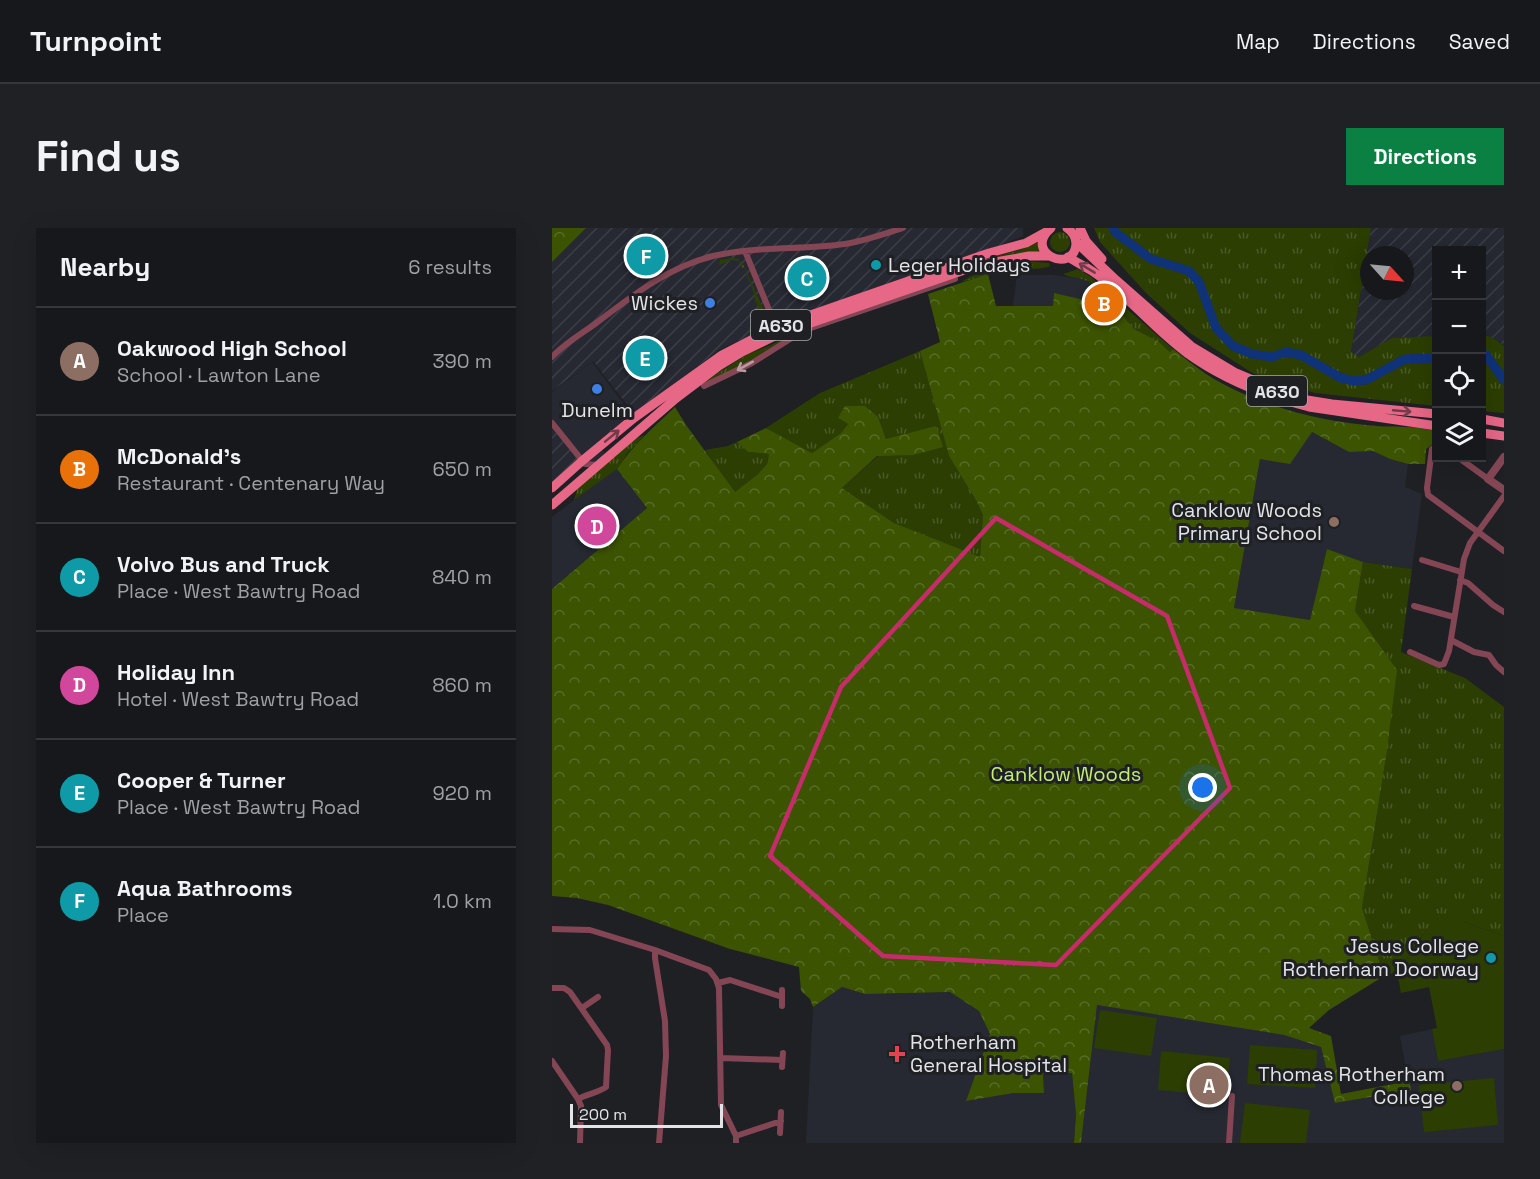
<!DOCTYPE html>
<html lang="en">
<head>
<meta charset="utf-8">
<style>
  :root { --surface:#17181b; --page:#202124; --text:#f1f3f6; --muted:#9ea0a3; --line:#36373a; --accent:#0b8043 }
  body { margin:0; font-family:"Space Grotesk",sans-serif; background:var(--page); color:var(--text) }
  .controls { position:absolute; right:18px; top:18px; display:grid; overflow:hidden; border-radius:0px; box-shadow:0 6px 24px #0002 }
  .controls button { width:54px; height:54px; display:grid; place-items:center; padding:0; border:0; border-bottom:2px solid var(--line); background:var(--surface); color:var(--text); font:30px sans-serif }
  .compass { position:absolute; left:808px; top:18px; width:54px; height:54px; border-radius:50%; background:var(--surface); box-shadow:0 6px 24px #0002; rotate:117deg }
  .scale { position:absolute; left:18px; bottom:15px; width:153px; box-sizing:border-box; padding-left:6px; border:3px solid #e3e4e7; border-top:0; font-size:16px; line-height:21px; white-space:nowrap; color:#e3e4e7; -webkit-text-stroke:4px #1f2024; paint-order:stroke }
  .you { position:absolute; left:651px; top:560px; width:21px; height:21px; margin:-15px; border:4px solid #fff; border-radius:50%; background:#1a73e8; box-shadow:0 0 0 9px #1a73e833 }
  .badge { display:grid; place-items:center; width:39px; height:39px; border-radius:50%; background:var(--accent); color:#fff; font-size:20px; font-weight:700 }
  .pin { position:absolute; translate:-50% -50%; border:3px solid #fff; box-shadow:0 2px 6px #0006 }
  .list { margin:0; padding:0; list-style:none }
  h2 { display:flex; justify-content:space-between; align-items:center; height:78px; margin:0; padding:0 24px; font-size:26px }
  h2 small { font-size:20px; font-weight:400; color:var(--muted) }
  .list li { display:grid; grid-template-columns:39px 1fr auto; gap:18px; align-items:center; box-sizing:border-box; height:108px; padding:0 24px; border-top:2px solid var(--line) }
  .list b { display:block; font-size:22px; white-space:nowrap }
  .list p { margin:0; font-size:20px; white-space:nowrap; color:var(--muted) }
  .list em { font-size:20px; font-style:normal; color:var(--muted) }
  .icon { flex:none; width:33px; height:33px; fill:none; stroke:currentColor; stroke-width:2; stroke-linecap:round; stroke-linejoin:round }
  .map { position:relative; flex:none; width:952px; height:915px; overflow:hidden; border-radius:0px }
  header { display:flex; align-items:center; gap:36px; box-sizing:border-box; height:84px; padding:0 30px; background:var(--surface); border-bottom:2px solid var(--line) }
  header strong { font-size:28px }
  nav { display:flex; gap:33px; margin-inline-start:auto; font-size:21px }
  .intro { display:flex; align-items:center; justify-content:space-between; box-sizing:border-box; height:144px; padding:0 36px }
  h1 { margin:0; font-size:42px }
  .button { padding:15px 27px; border-radius:0px; background:var(--accent); color:#fff; font-size:21px; font-weight:700 }
  main { display:flex; gap:36px; padding:0 36px }
  aside { flex:1; background:var(--surface); border-radius:0px; box-shadow:0 6px 24px #0002 }
  .map>svg:first-child { display:block }
  .built { fill:#262932 }
  .industrial { fill:url(#industrial-furrows); fill-rule:evenodd }
  .grass { fill:url(#grass-tufts) }
  .forest { fill:url(#forest-crowns) }
  .park { fill:#2c3e01 }
  .lines { fill:none; stroke-linecap:round; stroke-linejoin:round }
  .river { stroke:#0f3279; stroke-width:9 }
  .minor { stroke:#844654; stroke-width:6 }
  .tertiary { stroke:#844654; stroke-width:8 }
  .primary { stroke:#e76787; stroke-width:9 }
  .oneway { stroke:#6f3c4c }
  .oneway2 { stroke:#b89da5 }
  .marked { fill:none; stroke:#c52c69; stroke-width:4.5; stroke-linejoin:round }
  .culture-dot { fill:#0f9aa8; stroke:#1f2024; stroke-width:2 }
  .shop-dot { fill:#3f7fe0; stroke:#1f2024; stroke-width:2 }
  .education-dot { fill:#8d6e63; stroke:#1f2024; stroke-width:2 }
  .health-dot { fill:#e0444e; stroke:#1f2024; stroke-width:2 }
  .labels { text-anchor:middle; dominant-baseline:central; stroke-width:6; stroke-linejoin:round; paint-order:stroke }
  .shield { fill:#1f2024; stroke:#a8a9ac; stroke-width:1.5 }
  .shield-label { font-size:18px; font-weight:bold; fill:#e3e4e7 }
  .poi-label { font-size:20px; fill:#e3e4e7; stroke:#1f2024; text-anchor:end }
  .park-label { font-size:20px; fill:#c2ee73; stroke:#1f2024 }
</style>
</head>
<body>
<header>
<strong>Turnpoint</strong>
<nav><a>Map</a><a>Directions</a><a>Saved</a></nav>
</header>
<div class="intro"><h1>Find us</h1><a class="button">Directions</a></div>
<main>
<aside>
<h2>Nearby<small>6 results</small></h2>
<ul class="list">
<li><span class="badge" style="background:#8d6e63">A</span><div><b>Oakwood High School</b><p>School · Lawton Lane</p></div><em>390 m</em></li>
<li><span class="badge" style="background:#e8710a">B</span><div><b>McDonald's</b><p>Restaurant · Centenary Way</p></div><em>650 m</em></li>
<li><span class="badge" style="background:#0f9aa8">C</span><div><b>Volvo Bus and Truck</b><p>Place · West Bawtry Road</p></div><em>840 m</em></li>
<li><span class="badge" style="background:#d1479c">D</span><div><b>Holiday Inn</b><p>Hotel · West Bawtry Road</p></div><em>860 m</em></li>
<li><span class="badge" style="background:#0f9aa8">E</span><div><b>Cooper &amp; Turner</b><p>Place · West Bawtry Road</p></div><em>920 m</em></li>
<li><span class="badge" style="background:#0f9aa8">F</span><div><b>Aqua Bathrooms</b><p>Place</p></div><em>1.0 km</em></li>
</ul>
</aside>
<div class="map">
<svg width="952" height="915" viewBox="0 0 952 915">
  <defs>
    <pattern id="industrial-furrows" width="10" height="10" patternUnits="userSpaceOnUse" patternTransform="scale(1.5)"><rect width="10" height="10" fill="#262932"/><path d="M-1 1l2-2M0 10L10 0M9 11l2-2" fill="none" stroke="#3b3e46"/></pattern>
    <pattern id="grass-tufts" width="24" height="20" patternUnits="userSpaceOnUse" patternTransform="scale(1.5)"><rect width="24" height="20" fill="#2c3e01"/><path d="M3 7l-1-3M5 7V3M7 7l1-3M15 17l-1-3M17 17v-4M19 17l1-3" fill="none" stroke="#4a5a26"/></pattern>
    <pattern id="forest-crowns" width="20" height="18" patternUnits="userSpaceOnUse" patternTransform="scale(1.5)"><rect width="20" height="18" fill="#3c5301"/><path d="M2 6a3 3 0 1 1 6 0M12 15a3 3 0 1 1 6 0" fill="none" stroke="#586c26"/></pattern>
  </defs>
  <rect width="100%" height="100%" fill="#1f2024"/>
  <path class="built" d="M465 47H501L526 50 538 54 556 65 567 73 570 79 557 92 537 73 502 65 501 78H461Z
    M40 134 80 187 45 215 95 280 0 361V289L22 272 45 244 0 192V164Z
    M759 204 797 224 821 223 838 231 856 236 853 259 870 266 860 341 811 334 775 321 758 392 682 380 708 231Z
    M290 759 313 766 398 764 427 783 438 806 414 873 462 865H492L491 846 520 845 524 886 522 915H254L261 779Z
    M545 777 732 807 769 819 783 875 858 862 848 808 880 801 886 833 952 821V915H529Z"/>
  <path class="industrial" d="M34 0H471V8L432 24 207 103 167 122 82 186 41 133 0 163V34Z
    M819 0H952V119L949 115 934 107H930V22H885L884 108 840 110 807 129 799 125ZM817 27H853V63H817Z
    M0 198 26 232 0 256Z"/>
  <path class="grass" d="M542 0H819L799 124 807 129 840 110 884 108V178L763 165 702 146 638 105 594 65 548 14Z
    M498 14a10 10 0 1 1 20 0a10 10 0 1 1-20 0Z
    M487 14 489 24 446 31 445 28 468 22Z
    M181 30 186 31 192 38 214 87V96L207 103 199 107 197 100 209 94 206 86 208 84 202 69 203 68 192 39 190 40 187 33 180 32 167 37 168 32Z
    M475 33 497 35 498 38C489 42 470 42 463 35Z
    M448 37 458 41 410 54C420 45 436 44 448 37Z
    M526 41 539 49 548 57 546 59C540 55 534 52 526 50 521 49 516 49 511 46Z
    M556 65 568 72 574 80 621 121 618 124 606 113 582 101 567 83 570 79 567 73Z
    M242 105 188 139 147 157 196 126 219 117Z
    M930 107C937 107 947 113 952 119V185L930 183Z
    M368 123 397 228 425 274 431 287 428 330 342 295 290 260 326 228 334 211 326 189 286 190 296 196 289 205 260 225 214 200 268 165Z
    M93 207 75 226 65 241 22 272 26 259 82 211Z
    M185 214 196 224 217 226 215 236 206 246 182 265 153 222 176 218Z
    M811 334 860 341 849 424 913 450 952 479V708L912 694 876 700 845 744 832 748 810 680 834 529 803 383Z"/>
  <path class="forest" d="M0 0H34L0 34Z
    M436 46 444 78H501L502 65 537 73 557 92 567 83 582 101 606 113 618 124 621 121C632 130 643 138 654 146 703 177 767 194 825 198 834 199 843 198 852 199 863 199 874 201 884 203V214L874 221 873 236H856L838 231 821 223 797 224 760 204 738 236 708 231 682 380 758 392 775 321 811 334 803 383 845 442 834 529 810 680 832 748 777 782 757 800 779 808 789 866 857 853 859 862 783 875 769 819 732 807 545 777 529 915H522L524 886 520 845 491 846 492 865H462L414 873 438 806 427 783 398 764 313 766 290 759 261 779 258 771 249 763 247 739 178 721 56 677 25 670 0 668V361L95 280 65 241C81 217 102 199 123 179L134 197 183 264 206 246 215 236 217 226 196 224 185 214 214 200 260 225 289 205 296 196 286 190 293 178H313L326 189 334 211 384 198 391 219 361 227 325 228 290 260 342 295 428 329 431 287 425 274 397 228 368 123 388 114 376 66Z"/>
  <path class="park" d="M912 694 952 708V821L886 833 880 801 885 800 877 759 849 765 845 744 876 700 887 695Z
    M548 782 605 790 599 828 542 820Z
    M698 817 765 822 763 860 695 856Z
    M609 823 678 830 674 868 606 862Z
    M942 850 946 897 872 904 867 857Z
    M693 875 758 882 754 915H688Z"/>
  <g class="lines">
    <path class="river" d="M561 0 563 4 599 31 637 43 647 54 664 100 681 118 700 126 720 129 734 124 749 127 789 150 802 153 814 152 853 131 885 130
      M930 125 934 127 952 152"/>
    <path class="minor" d="M193 23 224 99
      M0 129C12 116 29 106 43 96 80 68 116 39 161 28 205 18 250 22 293 16 313 13 332 6 351 0
      M152 158 200 135 246 106 259 100 403 51
      M0 195 33 236 46 237
      M885 218 880 221 875 260 876 267 952 323
      M907 230 936 251
      M870 332 909 344
      M908 352 916 355 941 377 952 384
      M862 378 902 389
      M899 412 922 424 937 427 944 437 952 444
      M858 424 887 437 892 436 897 423 912 331 918 315 952 268
      M0 701 38 702 103 722 157 742 164 751 167 760 169 877 184 908V915
      M103 722V730L113 793 114 828 107 915
      M166 755 178 752 230 769
      M0 760H12L18 764 55 817 56 822 54 859C48 864 35 866 26 871
      M230 778V762
      M30 780 46 769
      M169 830 230 832
      M0 833 26 871 29 878 28 915
      M230 839 231 825
      M228 905 229 884
      M184 908 229 893
      M677 915 680 868"/>
    <path class="tertiary" d="M952 229 936 251 952 262"/>
    <path class="primary" d="M499 0C470 25 522 47 524 16 524 9 521 4 515 0
      M528 0 534 13 550 31
      M524 14 564 52 639 118 684 145 729 164 755 172 780 176 885 186
      M516 29C524 34 532 38 540 43 575 66 601 100 635 125 671 151 714 168 757 179L885 198
      M930 191 952 195
      M930 205 952 208
      M0 260 30 233 82 190 170 127 224 99 437 25 474 15 494 4
      M0 277 122 172 167 138 190 124 227 106 427 37 477 28H497"/>
  </g>
  <defs><path id="oneway-shaft" d="M-6 0H5M1.5-3L5.5 0L1.5 3" fill="none" stroke-width="1.6" stroke-linecap="round" stroke-linejoin="round" transform="scale(1.5)"/></defs>
  <g class="oneway">
    <use href="#oneway-shaft" transform="translate(535 40) rotate(-149)"/>
    <use href="#oneway-shaft" transform="translate(850 183) rotate(5)"/>
    <use href="#oneway-shaft" transform="translate(60 208) rotate(-39)"/>
  </g>
  <use class="oneway2" href="#oneway-shaft" transform="translate(193 138) rotate(151)"/>
  <path class="marked" d="M444 290 615 388 678 560 504 737 331 728 218 628 289 459Z"/>
  <g class="culture-dot">
    <circle cx="324" cy="37" r="6"/>
    <circle cx="939" cy="730" r="6"/>
  </g>
  <g class="shop-dot">
    <circle cx="158" cy="75" r="6"/>
    <circle cx="45" cy="161" r="6"/>
  </g>
  <g class="education-dot">
    <circle cx="782" cy="294" r="6"/>
    <circle cx="905" cy="858" r="6"/>
  </g>
  <path class="health-dot" d="M342 817h6v6h6v6h-6v6h-6v-6h-6v-6h6z"/>
  <g class="labels">
    <g class="shield">
      <rect x="199" y="82" width="60" height="30" rx="4.5"/>
      <rect x="695" y="148" width="60" height="30" rx="4.5"/>
    </g>
    <g class="shield-label">
      <text x="229" y="97">A630</text>
      <text x="725" y="163">A630</text>
    </g>
    <g class="poi-label">
      <text x="336" y="37" text-anchor="start">Leger Holidays</text>
      <text x="146" y="75">Wickes</text>
      <text x="45" y="182" text-anchor="middle">Dunelm</text>
      <text x="770" y="282">Canklow Woods<tspan x="770" dy="23">Primary School</tspan></text>
      <text x="927" y="718">Jesus College<tspan x="927" dy="23">Rotherham Doorway</tspan></text>
      <text x="358" y="814" text-anchor="start">Rotherham<tspan x="358" dy="23">General Hospital</tspan></text>
      <text x="893" y="846">Thomas Rotherham<tspan x="893" dy="23">College</tspan></text>
    </g>
    <g class="park-label">
      <text x="514" y="546">Canklow Woods</text>
    </g>
  </g>
</svg>
<div class="controls">
<button>+</button>
<button>−</button>
<button><svg class="icon" aria-label="locate" viewBox="0 0 24 24"><circle cx="12" cy="12" r="6"/><path d="M12 2v4M12 18v4M2 12h4M18 12h4"/></svg></button>
<button><svg class="icon" aria-label="layers" viewBox="0 0 24 24"><path d="M12 4l9 5-9 5-9-5zM3 14l9 5 9-5"/></svg></button>
</div>
<svg class="compass" viewBox="-18 -18 36 36"><path d="M0-13l5 13h-10z" fill="#e53935"/><path d="M0 13l5-13h-10z" fill="#9ea0a3"/></svg>
<div class="scale">200 m</div>
<div class="you"></div>
<div class="pin badge" style="left:657px;top:857px;background:#8d6e63">A</div>
<div class="pin badge" style="left:552px;top:75px;background:#e8710a">B</div>
<div class="pin badge" style="left:255px;top:50px;background:#0f9aa8">C</div>
<div class="pin badge" style="left:45px;top:298px;background:#d1479c">D</div>
<div class="pin badge" style="left:93px;top:130px;background:#0f9aa8">E</div>
<div class="pin badge" style="left:94px;top:28px;background:#0f9aa8">F</div>
</div>
</main>
</body>
</html>
